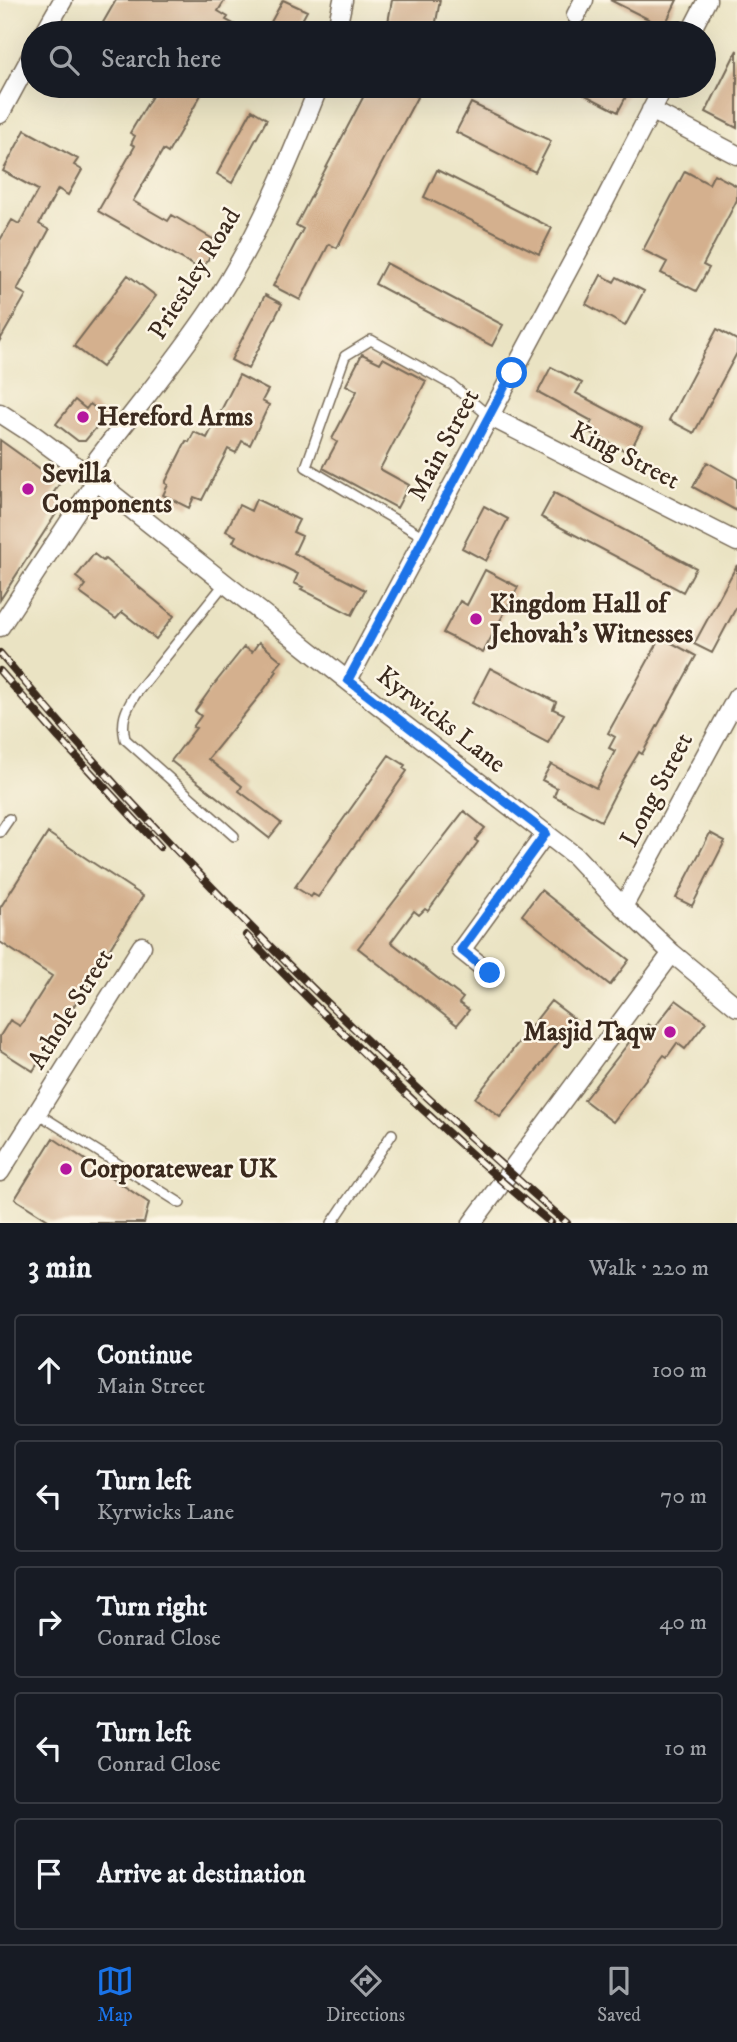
<!DOCTYPE html>
<html lang="en">
<head>
<meta charset="utf-8">
<style>
  :root { --surface:#171b24; --page:#242831; --text:#f1f3f6; --muted:#9ea1a6; --line:#363941; --accent:#1a73e8 }
  body { margin:0; font-family:"IM FELL DW Pica",serif; background:var(--page); color:var(--text) }
  .stop { position:absolute; width:21px; height:21px; margin:-16px; border:5px solid #1a73e8; border-radius:50%; background:#fff }
  .stop.end { background:#1a73e8; border-color:#fff; box-shadow:0 2px 7px #0008 }
  .list { margin:0; padding:0; list-style:none }
  h2 { display:flex; justify-content:space-between; align-items:center; height:91px; margin:0; padding:0 28px; font-size:30px }
  h2 small { font-size:23px; font-weight:400; color:var(--muted) }
  .list li { display:grid; grid-template-columns:46px 1fr auto; gap:21px; align-items:center; box-sizing:border-box; height:112px; margin:0 14px 14px; padding:0 14px; border:2px solid var(--line); border-radius:7px }
  .list b { display:block; font-size:26px; white-space:nowrap }
  .list p { margin:0; font-size:23px; white-space:nowrap; color:var(--muted) }
  .list em { font-size:23px; font-style:normal; color:var(--muted) }
  .icon { flex:none; width:38px; height:38px; fill:none; stroke:currentColor; stroke-width:2; stroke-linecap:round; stroke-linejoin:round }
  .map { position:relative; flex:none; width:737px; height:1223px; overflow:hidden }
  .search { position:absolute; background:var(--surface); box-shadow:0 7px 28px #0002; left:21px; right:21px; top:21px; height:77px; display:flex; align-items:center; gap:18px; box-sizing:border-box; padding:0 24px; border-radius:38px; color:var(--muted); font-size:26px }
  .sheet { height:721px; background:var(--surface) }
  nav { display:flex; justify-content:space-around; align-items:center; box-sizing:border-box; height:98px; border-top:2px solid var(--line); background:var(--surface); font-size:19px; color:var(--muted) }
  nav a { display:grid; justify-items:center; gap:4px }
  nav .on { color:var(--accent) }
  .map>svg:first-child { display:block }
  .building { fill:#d4b08e }
  .lines { fill:none; stroke-linecap:round; stroke-linejoin:round }
  .service-casing { stroke:#786b58; stroke-width:12 }
  .minor-casing { stroke:#786b58; stroke-width:21 }
  .service { stroke:#fff; stroke-width:9 }
  .minor { stroke:#fff; stroke-width:18 }
  .rail-casing { stroke:#3b2a1e; stroke-width:8 }
  .rail { stroke:#fcf5e5; stroke-width:5; stroke-dasharray:16; stroke-linecap:butt }
  .route { stroke:#1a73e8; stroke-width:9 }
  .poi-dot { fill:#b5179e; stroke:#fcf5e5; stroke-width:2.5 }
  .labels { text-anchor:middle; dominant-baseline:central; stroke-width:5; stroke-linejoin:round; paint-order:stroke }
  .street-label { font-size:26px; fill:#3b2a1e; stroke:#fcf5e5 }
  .poi-label { font-size:26px; font-weight:bold; fill:#3b2a1e; stroke:#fcf5e5; text-anchor:start }
</style>
</head>
<body>
<div class="map">
<svg width="737" height="1223" viewBox="0 0 737 1223">
  <rect width="100%" height="100%" fill="#fcf5e5"/>
  <filter id="ink" filterUnits="userSpaceOnUse"><feTurbulence type="fractalNoise" baseFrequency=".0143" numOctaves="2"/><feDisplacementMap in="SourceGraphic" scale="14" xChannelSelector="R" yChannelSelector="G"/><feConvolveMatrix kernelMatrix="1 2 1 2 8 2 1 2 1" color-interpolation-filters="sRGB"/></filter>
  <filter id="wash" filterUnits="userSpaceOnUse"><feTurbulence type="fractalNoise" baseFrequency=".00686" numOctaves="4" result="noise"/><feDisplacementMap in="SourceGraphic" scale="28" xChannelSelector="R" yChannelSelector="G"/><feGaussianBlur stdDeviation="1.57" result="paint"/><feColorMatrix in="noise" values="0 0 0 0 0 0 0 0 0 0 0 0 0 0 0 0 0 1.4 0 .05"/><feComposite in="paint" operator="in"/></filter>
  <g filter="url(#wash)">
    <rect width="100%" height="100%" fill="#eae3c3"/>
    <g id="blocks">
      <path class="building" d="M116 0H225L218 11 228 17 226 20 250 33H97Z
        M283 0 307 11 295 33H265Z
        M392 0H440L434 33H415L387 28Z
        M610 0H677L664 27Z
        M737 50V128L706 112Z
        M158 86H206L168 153 163 150 133 201 168 221 172 215 218 242 202 270 98 211 135 146 131 144 135 136 130 133Z
        M369 86H423L337 248 329 244 300 300 273 286 303 229 296 225Z
        M568 86H619L629 91 618 112Z
        M471 103 551 141 535 172 456 132Z
        M252 110 267 119 232 183 217 174Z
        M25 130 78 159 74 165 82 170 68 195 58 189 39 224 49 230 17 290 26 295 0 340V240L12 220 19 224 38 190 3 171Z
        M437 170 552 228 539 254 424 197Z
        M685 171 709 184 714 174 737 186V200L703 265 709 268 696 291 661 273 667 262 643 250Z
        M386 263 503 325 492 346 375 284Z
        M128 275 156 296 102 367 74 346Z
        M601 275 614 282 617 277 644 291 625 326 586 304Z
        M265 295 282 304 248 369 231 360Z
        M717 329 737 340V353L694 433 669 420Z
        M362 354 380 363 383 358 426 381 380 469 409 485 397 508 323 468 337 442 332 439 357 391 346 385Z
        M551 367 582 383 576 393 642 428 629 453 587 431 592 421 538 392Z
        M239 375 268 390 262 401 269 405 250 445 242 441 236 453 228 449 202 500 194 497 189 508 163 495 168 485 165 483 186 441 189 442 194 432 207 438Z
        M75 400 86 409 90 404 106 416 85 441H78L56 424Z
        M0 440 60 483 52 495 63 503 0 600Z
        M707 462 737 479V511L693 487Z
        M554 493 696 568 683 592 541 517Z
        M256 499 299 520 293 532 302 536 294 553 365 590 352 615 301 589 303 587 294 583 298 574 233 542 236 536 226 531 239 505 251 511Z
        M484 506 508 519 486 561 462 548Z
        M94 554 103 561 105 559 174 616 156 639 122 612 116 619 80 593 86 585 76 577Z
        M737 565V606L712 653 694 644Z
        M485 570 518 587 483 653 443 633 460 601 467 605Z
        M661 637 696 656 642 754 639 752 621 782 601 821 554 796 557 788 542 780 551 764 596 788 615 751 609 748 615 737 608 733Z
        M259 642 282 661 275 669 277 671 261 694 208 759 242 786 239 791 281 823 269 838 171 761 196 728 193 727 201 716 195 711 212 687 244 647 252 652Z
        M490 668 556 702 553 709 564 714 548 743 472 703Z
        M389 755 405 765 403 768 407 771 318 897 313 894 311 897 295 887Z
        M464 811 485 828 475 840 478 842 428 911 425 909 419 915 414 911 391 942 463 998 459 1003 469 1010 457 1025 358 948Z
        M48 833 143 896 33 1071 0 1050V1036L10 1020 20 1026 52 976 0 942V908Z
        M710 833 725 841 692 906 676 898Z
        M541 890 629 960 610 985 522 915Z
        M676 1000 706 1022 685 1049 677 1043 667 1057 664 1055 613 1122 584 1100 631 1040 634 1043 648 1024 654 1028Z
        M551 1001 576 1020 500 1117 475 1098Z
        M53 1138 149 1203 144 1223H53L15 1199Z"/>
    </g>
  </g>
  <g filter="url(#ink)">
    <use href="#blocks" fill-opacity="0" stroke="#786b58" stroke-width="2"/>
    <g class="lines">
      <g class="service-casing">
        <path id="service" d="M424 537 306 467 345 356 371 340 452 385 489 416
          M225 583 135 695C125 711 121 721 125 739L234 836
          M0 832 9 819
          M37 1113 180 1203
          M332 1223 392 1134"/>
      </g>
      <g class="minor-casing">
        <path id="minor" d="M576 15 584 0
          M44 33 63 0
          M336 33 343 0
          M690 33 707 0
          M651 110 737 155
          M0 114 33 53
          M0 413 31 433 96 481 377 704 575 856 623 907 672 953 737 1007
          M489 416 737 542
          M87 473C128 418 174 364 212 307 258 238 289 162 319 86
          M0 627 96 481
          M348 680 589 231 664 86
          M623 907 737 697
          M490 973 461 950 546 833
          M0 1172 142 946
          M472 1223 672 953"/>
      </g>
      <use href="#service" class="service"/>
      <use href="#minor" class="minor"/>
      <g class="rail-casing">
        <path id="rail" d="M0 653C172 858 366 1047 567 1223
          M0 671 59 738 160 847
          M246 935C343 1035 444 1134 551 1223"/>
      </g>
      <use href="#rail" class="rail"/>
    </g>
  </g>
  <g class="lines" filter="url(#ink)">
    <path class="route" d="M490 973 461 950 546 833 348 680 512 373"/>
  </g>
  <g class="poi-dot">
    <circle cx="83" cy="417" r="7"/>
    <circle cx="28" cy="489" r="7"/>
    <circle cx="476" cy="619" r="7"/>
    <circle cx="670" cy="1032" r="7"/>
    <circle cx="66" cy="1169" r="7"/>
  </g>
  <g class="labels">
    <g class="street-label">
      <text transform="translate(195 274) rotate(-58)">Priestley Road</text>
      <text transform="translate(444 445) rotate(-62)">Main Street</text>
      <text transform="translate(625 456) rotate(27)">King Street</text>
      <text transform="translate(441 720) rotate(38)">Kyrwicks Lane</text>
      <text transform="translate(657 790) rotate(-62)">Long Street</text>
      <text transform="translate(71 1009) rotate(-58)">Athole Street</text>
    </g>
    <g class="poi-label">
      <text x="97" y="417">Hereford Arms</text>
      <text x="42" y="474">Sevilla<tspan x="42" dy="30">Components</tspan></text>
      <text x="490" y="604">Kingdom Hall of<tspan x="490" dy="30">Jehovah's Witnesses</tspan></text>
      <text x="656" y="1032" text-anchor="end">Masjid Taqw</text>
      <text x="80" y="1169">Corporatewear UK</text>
    </g>
  </g>
</svg>
<div class="stop" style="left:512px;top:373px"></div>
<div class="stop end" style="left:490px;top:973px"></div>
<div class="search"><svg class="icon" aria-label="search" viewBox="0 0 24 24"><circle cx="10" cy="10" r="6"/><path d="M15 15l6 6"/></svg>Search here</div>
</div>
<section class="sheet">
<h2>3 min<small>Walk · 220 m</small></h2>
<ul class="list">
<li><svg class="icon" aria-label="ahead" viewBox="0 0 24 24"><path d="M12 20V5M6 11l6-6 6 6"/></svg><div><b>Continue</b><p>Main Street</p></div><em>100 m</em></li>
<li><svg class="icon" aria-label="left" viewBox="0 0 24 24"><path d="M17 20v-9H6M10 6l-5 5 5 5"/></svg><div><b>Turn left</b><p>Kyrwicks Lane</p></div><em>70 m</em></li>
<li><svg class="icon" aria-label="right" viewBox="0 0 24 24"><path d="M7 20v-9h11M14 6l5 5-5 5"/></svg><div><b>Turn right</b><p>Conrad Close</p></div><em>40 m</em></li>
<li><svg class="icon" aria-label="left" viewBox="0 0 24 24"><path d="M17 20v-9H6M10 6l-5 5 5 5"/></svg><div><b>Turn left</b><p>Conrad Close</p></div><em>10 m</em></li>
<li><svg class="icon" aria-label="arrive" viewBox="0 0 24 24"><path d="M6 21V4h12l-3 4 3 4H6"/></svg><div><b>Arrive at destination</b></div></li>
</ul>
</section>
<nav>
<a class="on"><svg class="icon" aria-label="map" viewBox="0 0 24 24"><path d="M3 6l6-2 6 2 6-2v14l-6 2-6-2-6 2zM9 4v14M15 6v14"/></svg>Map</a>
<a><svg class="icon" aria-label="directions" viewBox="0 0 24 24"><path d="M12 3l9 9-9 9-9-9zM9 14v-3h6M13 9l2 2-2 2"/></svg>Directions</a>
<a><svg class="icon" aria-label="saved" viewBox="0 0 24 24"><path d="M7 4h10v16l-5-4-5 4z"/></svg>Saved</a>
</nav>
</body>
</html>
